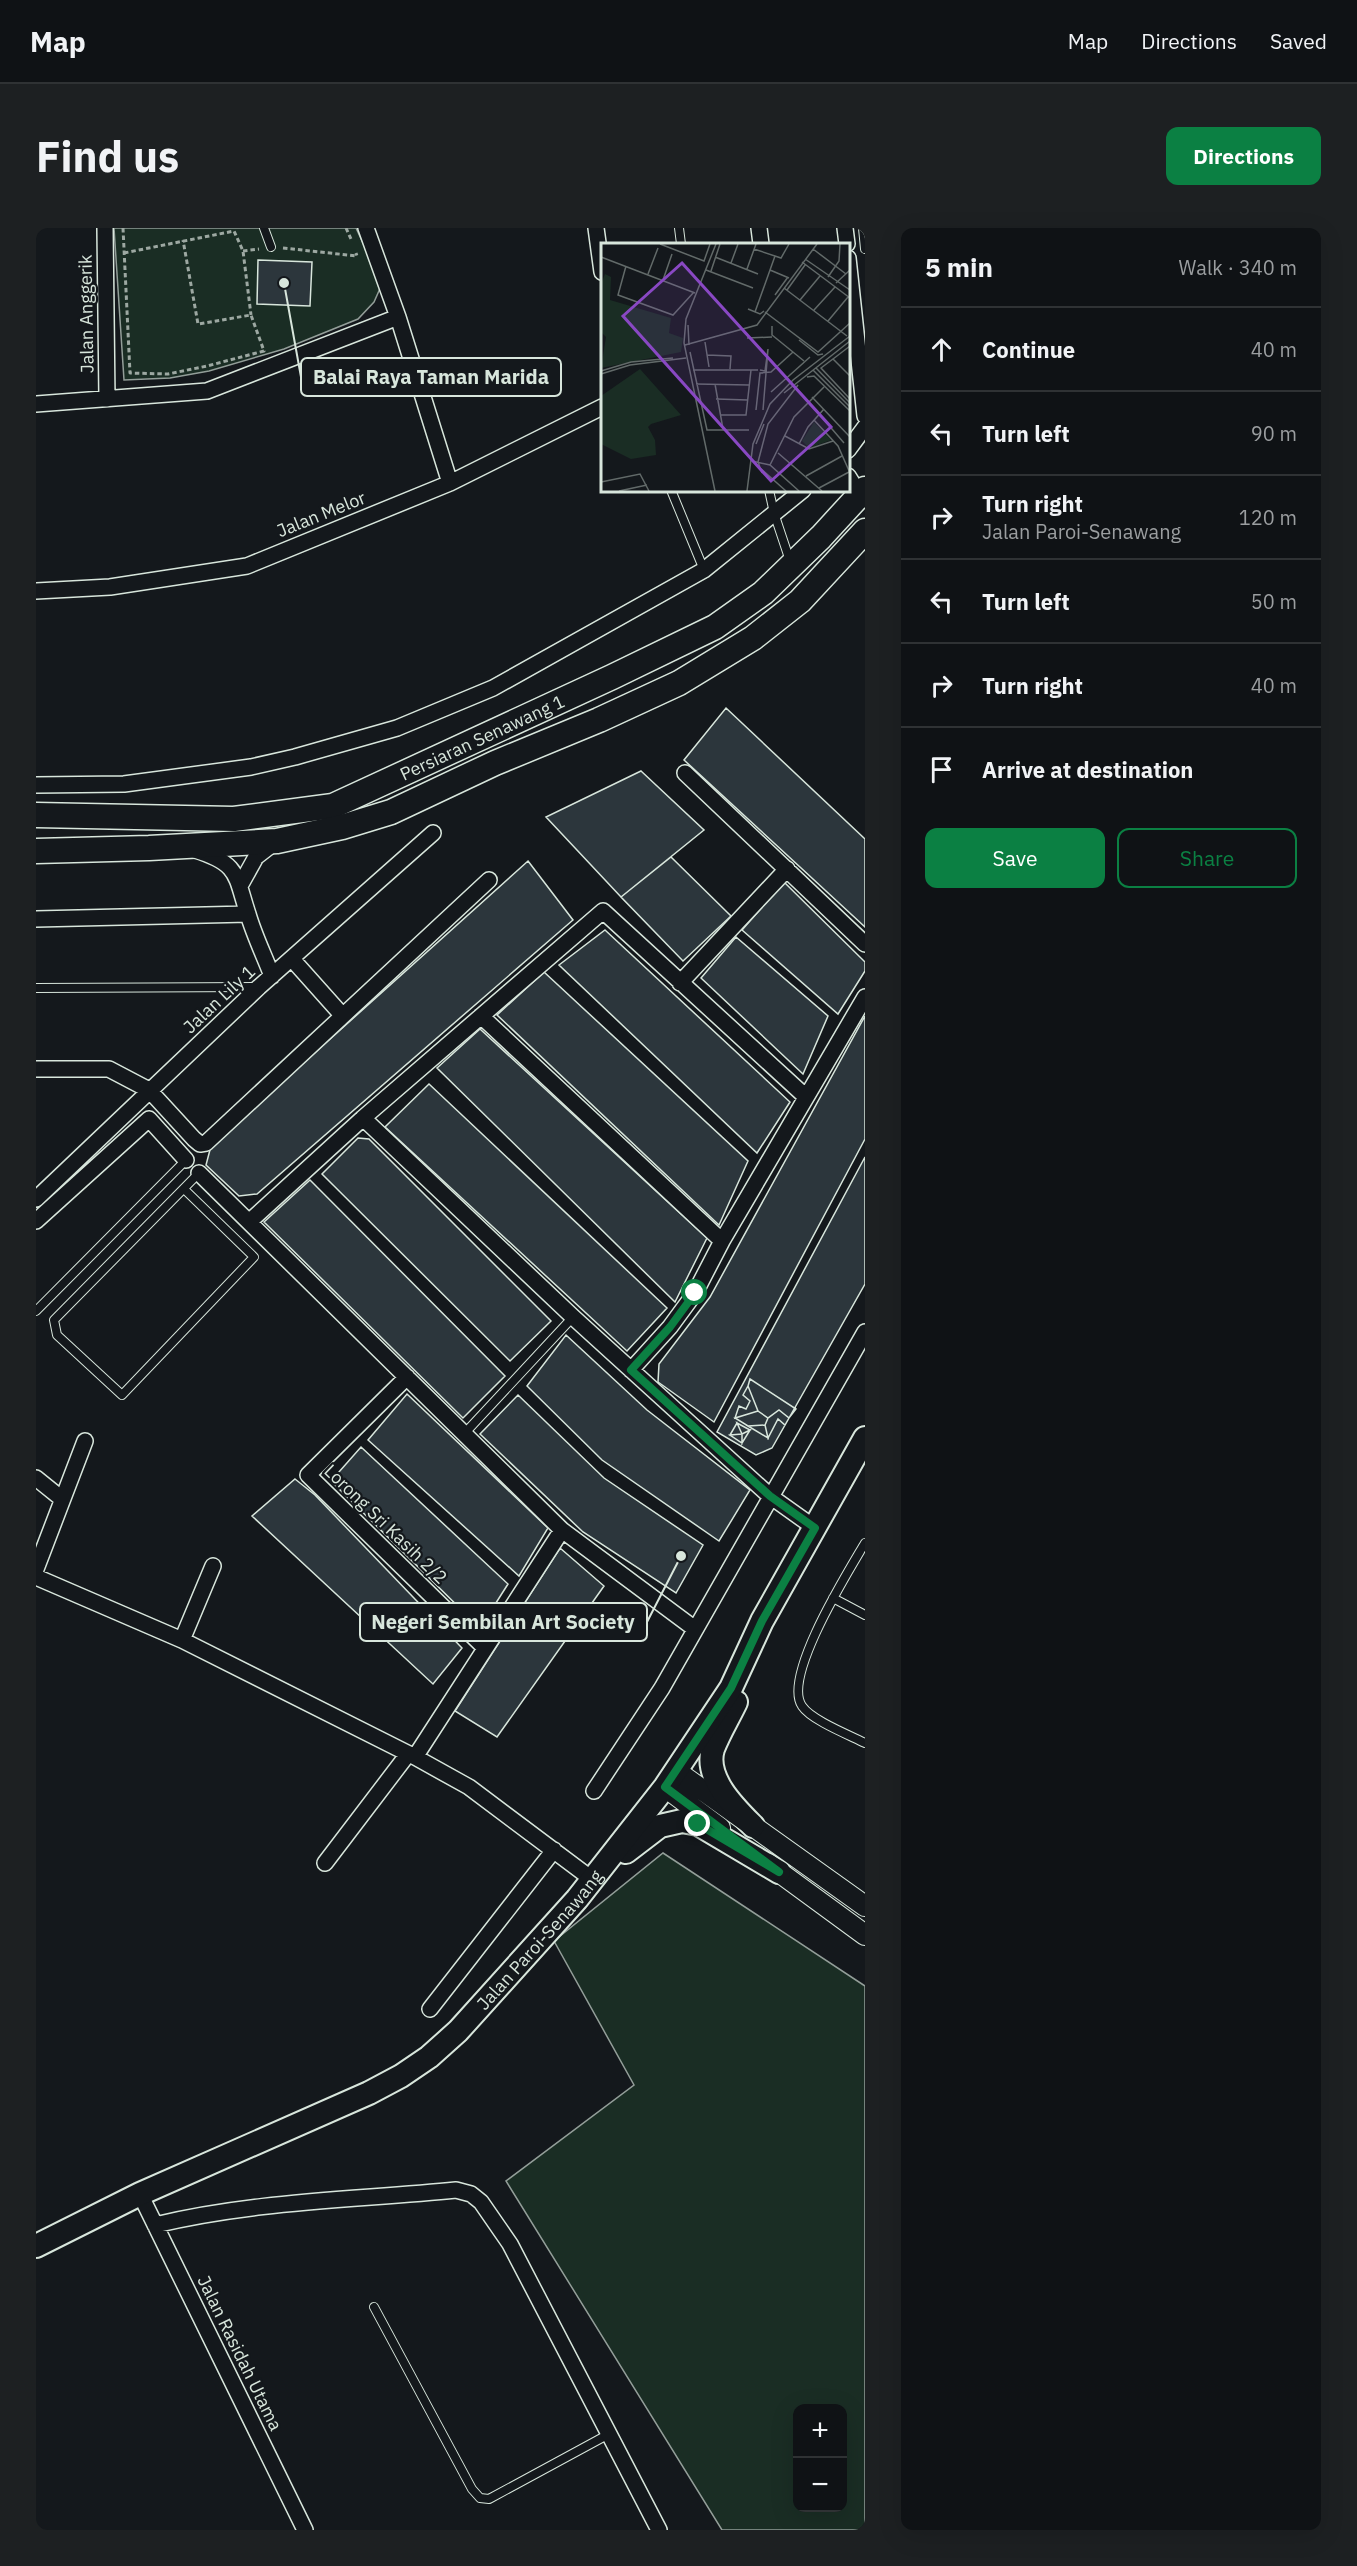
<!DOCTYPE html>
<html lang="en">
<head>
<meta charset="utf-8">
<style>
  :root { --surface:#0f1215; --page:#1d2022; --text:#f1f3f6; --muted:#9b9ea0; --line:#2f3234; --accent:#0b8043 }
  body { margin:0; font-family:"IBM Plex Sans",sans-serif; background:var(--page); color:var(--text) }
  .controls { position:absolute; right:18px; bottom:18px; display:grid; overflow:hidden; border-radius:12px; box-shadow:0 6px 24px #0002 }
  .controls button { width:54px; height:54px; display:grid; place-items:center; padding:0; border:0; border-bottom:2px solid var(--line); background:var(--surface); color:var(--text); font:30px sans-serif }
  .stop { position:absolute; width:18px; height:18px; margin:-14px; border:4px solid #0b8043; border-radius:50%; background:#fff }
  .stop.end { background:#0b8043; border-color:#fff; box-shadow:0 2px 6px #0008 }
  .list { margin:0; padding:0; list-style:none }
  h2 { display:flex; justify-content:space-between; align-items:center; height:78px; margin:0; padding:0 24px; font-size:26px }
  h2 small { font-size:20px; font-weight:400; color:var(--muted) }
  .list li { display:grid; grid-template-columns:39px 1fr auto; gap:18px; align-items:center; box-sizing:border-box; height:84px; padding:0 24px; border-top:2px solid var(--line) }
  .list b { display:block; font-size:22px; white-space:nowrap }
  .list p { margin:0; font-size:20px; white-space:nowrap; color:var(--muted) }
  .list em { font-size:20px; font-style:normal; color:var(--muted) }
  .actions { display:flex; gap:12px; padding:18px 24px }
  .actions a { flex:1; padding:14px 0; border:2px solid var(--accent); border-radius:12px; text-align:center; font-size:21px; color:var(--accent) }
  .actions .main { background:var(--accent); color:#fff }
  .icon { flex:none; width:33px; height:33px; fill:none; stroke:currentColor; stroke-width:2; stroke-linecap:round; stroke-linejoin:round }
  .map { position:relative; flex:none; width:829px; height:2302px; overflow:hidden; border-radius:12px }
  header { display:flex; align-items:center; gap:36px; box-sizing:border-box; height:84px; padding:0 30px; background:var(--surface); border-bottom:2px solid var(--line) }
  header strong { font-size:28px }
  nav { display:flex; gap:33px; margin-inline-start:auto; font-size:21px }
  .intro { display:flex; align-items:center; justify-content:space-between; box-sizing:border-box; height:144px; padding:0 36px }
  h1 { margin:0; font-size:42px }
  .button { padding:15px 27px; border-radius:12px; background:var(--accent); color:#fff; font-size:21px; font-weight:700 }
  main { display:flex; gap:36px; padding:0 36px }
  aside { flex:1; background:var(--surface); border-radius:12px; box-shadow:0 6px 24px #0002 }
  .map>svg:first-child { display:block }
  .green { fill:#1a2d24; stroke:#939e99; stroke-width:1.5; fill-rule:evenodd }
  .building { fill:#2c363c; stroke:#d8e6dc; stroke-width:1.5 }
  .lines { fill:none; stroke-linecap:round; stroke-linejoin:round }
  .service-casing { stroke:#d8e6dc; stroke-width:10 }
  .minor-casing { stroke:#d8e6dc; stroke-width:18 }
  .tertiary-casing { stroke:#d8e6dc; stroke-width:22 }
  .secondary-casing { stroke:#d8e6dc; stroke-width:26 }
  .primary-casing { stroke:#d8e6dc; stroke-width:27 }
  .path { stroke:#9da8a2; stroke-width:3; stroke-dasharray:4.5 3; stroke-linecap:butt }
  .service { stroke:#14181c; stroke-width:8 }
  .minor { stroke:#14181c; stroke-width:15 }
  .tertiary { stroke:#14181c; stroke-width:20 }
  .secondary { stroke:#14181c; stroke-width:22 }
  .primary { stroke:#14181c; stroke-width:24 }
  .route { stroke:#0b8043; stroke-width:8 }
  .labels { text-anchor:middle; dominant-baseline:central; stroke-width:4.5; stroke-linejoin:round; paint-order:stroke }
  .street-label { font-size:18px; fill:#d8e6dc; stroke:#14181c }
  .inset-road { fill:none; stroke:#626a69; stroke-width:1.5 }
  .view { fill:#8948c3; fill-opacity:0.15; stroke:#8948c3; stroke-width:3 }
  .inset-edge { fill:none; stroke:#d8e6dc; stroke-width:3 }
  .leader { fill:none; stroke:#d8e6dc; stroke-width:2 }
  .callout-dot { fill:#d8e6dc; stroke:#14181c; stroke-width:2 }
  .callout { fill:#14181c; stroke:#d8e6dc; stroke-width:2 }
  .callout-label { font-size:20px; text-anchor:middle; font-weight:bold; fill:#d8e6dc }
</style>
</head>
<body>
<header>
<strong>Map</strong>
<nav><a>Map</a><a>Directions</a><a>Saved</a></nav>
</header>
<div class="intro"><h1>Find us</h1><a class="button">Directions</a></div>
<main>
<div class="map">
<svg width="829" height="2302" viewBox="0 0 829 2302">
  <rect width="100%" height="100%" fill="#14181c"/>
  <path class="green" d="M78 0H320L346 56 338 74 322 91 248 121 173 143 134 150 88 152Z
    M627 1625 829 1758V2302H686L470 1953 598 1857 518 1713ZM762 2180H806V2280H762Z"/>
  <path class="building" d="M222 32 276 34 274 78 221 76Z
    M690 480 829 611V699L648 532Z
    M605 543 668 602 585 669 510 589Z
    M635 629 695 688 647 733 585 669Z
    M492 633 537 692 221 966 203 968 170 937 175 918Z
    M748 654 829 734V743L802 786 706 702Z
    M569 702 754 874 721 925 523 737Z
    M700 709 792 788 767 846 665 750Z
    M508 744 712 933 683 997 461 787Z
    M829 788V911L678 1194 622 1154 623 1136 674 1069Z
    M444 801 671 1010 639 1074 401 840Z
    M393 856 631 1080 591 1123 349 899Z
    M322 910 333 911 515 1093 474 1133 286 946Z
    M829 929V1056L736 1220 720 1227 681 1204Z
    M274 952 469 1148 427 1190 228 994Z
    M530 1107 611 1182 714 1262 683 1313 566 1232 491 1158Z
    M714 1151 760 1181 753 1190 743 1182 732 1190 722 1183 712 1158Z
    M712 1158 722 1183 699 1190 703 1178 710 1181 714 1173 707 1167Z
    M371 1166 512 1300 483 1348 332 1212Z
    M482 1167 568 1250 667 1317 640 1365 547 1304 444 1206Z
    M743 1182 753 1190 749 1197 742 1191 732 1210 729 1197 732 1190Z
    M722 1183 732 1190 729 1197 712 1198 699 1190Z
    M701 1195 714 1202 706 1206Z
    M701 1195 706 1206 694 1207Z
    M729 1197 732 1210 712 1198Z
    M714 1202 706 1215V1206Z
    M706 1206V1215L694 1207Z
    M325 1219 472 1356 444 1400 295 1253Z
    M259 1251 279 1267 426 1420 397 1456 216 1288Z
    M524 1320 568 1358 461 1509 419 1483Z"/>
  <g class="lines">
    <g class="service-casing">
      <path id="service" d="M228 0 235 19
        M643 0 645 16
        M827 0 829 21
        M635 262 668 342
        M733 262 738 285 754 333
        M0 760 221 759
        M148 961 218 1029 86 1167 21 1107 18 1092 163 945
        M0 1083 150 932
        M428 1206 537 1089
        M829 1315C812 1344 746 1449 766 1478 775 1492 813 1507 829 1515
        M797 1370 829 1387
        M338 2079 436 2261 444 2270 453 2271 573 2206"/>
    </g>
    <g class="minor-casing">
      <path id="minor" d="M69 0 71 171
        M330 0 362 89 414 255
        M560 0 566 44
        M723 0 725 16
        M809 0 811 16
        M812 30 829 188
        M0 176 171 163 362 89
        M812 222 829 199
        M812 248 827 272
        M0 363 74 359 211 338 414 255 566 179
        M649 545 829 716
        M0 557 88 556 215 539 259 529 361 500 457 460 668 342 767 262
        M159 622C204 636 199 647 212 686 218 707 228 727 236 748
        M205 656 220 629 238 615
        M0 691 212 686
        M256 731 306 787
        M644 755 751 641
        M445 788 686 1013
        M0 841H73L113 862 158 911 164 916 170 915 453 652
        M327 890 537 1089 734 1268 779 1300
        M163 945 526 1302 659 1401
        M0 971 223 759 397 605
        M0 993 113 891 150 932
        M213 994 327 890 567 683 770 869
        M595 1142 634 1099 659 1065 686 1013 829 769
        M371 1149 272 1247 449 1420
        M0 1250 26 1271
        M0 1341 49 1213
        M0 1349 146 1412 379 1529 433 1559 557 1652
        M146 1412 177 1338
        M379 1529 526 1302
        M558 1563 626 1460 829 1104
        M289 1635 372 1526
        M394 1781 518 1622
        M104 1966 269 2302
        M119 1997C218 1973 320 1972 420 1962L435 1966 445 1974 474 2016 623 2302"/>
    </g>
    <g class="tertiary-casing">
      <path id="tertiary" d="M640 1543 829 1678
        M629 1559 684 1600
        M732 1636 829 1707"/>
    </g>
    <g class="secondary-casing">
      <g id="secondary">
        <path d="M700 1474C693 1489 683 1505 677 1521 668 1550 699 1580 717 1598"/>
        <path d="M590 1624 624 1598 646 1593 662 1596 743 1644"/>
        <path id="s1" d="M0 2018 104 1966 333 1865 365 1848 393 1829 422 1803 541 1671 629 1559 695 1460 726 1393 829 1210"/>
      </g>
    </g>
    <g class="primary-casing">
      <g id="primary">
        <path id="s2" d="M0 587 198 591 297 578 576 449 679 399 727 365 785 309 829 261"/>
        <path d="M0 623 113 620 241 613 306 599 355 584 459 535 563 492 643 455 717 410 764 373 829 303"/>
      </g>
    </g>
    <path class="path" d="M87 0 94 145 132 146 171 138 228 123 215 87 162 96 147 12
      M310 0 315 11
      M247 20 321 28 320 25
      M207 23 223 21
      M88 25 198 3 207 23 215 87"/>
    <use href="#service" class="service"/>
    <use href="#minor" class="minor"/>
    <use href="#tertiary" class="tertiary"/>
    <use href="#secondary" class="secondary"/>
    <use href="#primary" class="primary"/>
  </g>
  <g class="lines">
    <path class="route" d="M659 1065 634 1099 595 1142 734 1268 779 1300 726 1393 695 1460 629 1559 743 1644 662 1596"/>
  </g>
  <g class="labels">
    <g class="street-label">
      <text transform="translate(50 86) rotate(-91)">Jalan Anggerik</text>
      <text transform="translate(285 286) rotate(-22)">Jalan Melor</text>
      <text stroke="none"><textPath href="#s2" startOffset="462">Persiaran Senawang 1</textPath></text>
      <text transform="translate(183 771) rotate(-43)">Jalan Lily 1</text>
      <text transform="translate(350 1296) rotate(44)">Lorong Sri Kasih 2/2</text>
      <text stroke="none"><textPath href="#s1" startOffset="598">Jalan Paroi-Senawang</textPath></text>
      <text transform="translate(204 2125) rotate(64)">Jalan Rasidah Utama</text>
    </g>
  </g>
  <g transform="translate(565 15)">
    <rect width="249" height="249" fill="#14181c"/>
    <path d="M4 31 10 34 9 57 70 75 68 90 82 95 80 109 0 125 5 94 0 89V41ZM39 126 80 172 50 181 47 184 54 197 55 212 30 216 0 201V153ZM213 179 230 197 208 205 201 198Z" fill="#1a2d24"/>
    <path class="inset-road" d="M59 1 103 18 109 1M153 6 180 15 188 1M212 6 245 31M0 14 94 50M114 14 157 31M204 16 249 47M201 19 249 55M130 20 137 1M25 23 17 52 72 72 93 49M146 26 155 1M105 27 152 45M169 27 188 35M110 28 119 1M47 31 57 5M227 34 238 18 239 1M62 37 71 11M235 40 249 27M183 45 246 93M186 47 204 22M174 52 187 34M199 57 219 33M147 66 159 71 163 68M213 67 234 44M154 69 174 13M164 69 217 109 249 80M227 78 247 54M87 82 88 102M171 83V92L203 118M146 95 171 94M198 97 217 112 222 111M104 99 108 124M84 102 156 82 216 1M89 109 106 187H148M106 112 130 113 129 126M232 116 249 103M215 125 249 160M92 127H157M159 127 164 128 167 106 162 167M212 127 249 164M0 128 30 119 72 115M0 131 29 122 85 115M249 133 232 116 220 125 249 156M206 134 213 133 249 168M95 141 148 142M114 141 122 186M170 149 209 114M183 150 249 98M211 154 249 194M115 156 147 157M155 167 159 130 170 129 192 109M119 172H145L150 127M219 172 243 200M213 177 237 203 249 230M184 193 208 206 232 198M155 201 163 181M198 201 207 184 223 166M177 210 221 248M151 218 169 222 198 248M169 222 193 174 223 144M158 224 185 248M161 230 157 219 167 181 197 142M205 233 241 213M0 239 39 231 48 248M218 245 248 229M18 248 46 242M114 248 83 100 85 76 115 1M146 248 152 201 169 161 192 137 249 93"/>
    <path class="view" d="M81 20 230 184 170 238 22 73Z"/>
    <rect width="249" height="249" class="inset-edge"/>
  </g>
  <path class="leader" d="M248 55L265 149M645 1328L611 1394"/>
  <g class="callout-dot">
    <circle cx="248" cy="55" r="6"/>
    <circle cx="645" cy="1328" r="6"/>
  </g>
  <g class="callout">
    <rect x="265" y="130" width="260" height="38" rx="6"/>
    <rect x="324" y="1375" width="287" height="38" rx="6"/>
  </g>
  <g class="callout-label">
    <text x="395" y="156">Balai Raya Taman Marida</text>
    <text x="467" y="1401">Negeri Sembilan Art Society</text>
  </g>
</svg>
<div class="controls">
<button>+</button>
<button>−</button>
</div>
<div class="stop" style="left:659px;top:1065px"></div>
<div class="stop end" style="left:662px;top:1596px"></div>
</div>
<aside>
<h2>5 min<small>Walk · 340 m</small></h2>
<ul class="list">
<li><svg class="icon" aria-label="ahead" viewBox="0 0 24 24"><path d="M12 20V5M6 11l6-6 6 6"/></svg><div><b>Continue</b></div><em>40 m</em></li>
<li><svg class="icon" aria-label="left" viewBox="0 0 24 24"><path d="M17 20v-9H6M10 6l-5 5 5 5"/></svg><div><b>Turn left</b></div><em>90 m</em></li>
<li><svg class="icon" aria-label="right" viewBox="0 0 24 24"><path d="M7 20v-9h11M14 6l5 5-5 5"/></svg><div><b>Turn right</b><p>Jalan Paroi-Senawang</p></div><em>120 m</em></li>
<li><svg class="icon" aria-label="left" viewBox="0 0 24 24"><path d="M17 20v-9H6M10 6l-5 5 5 5"/></svg><div><b>Turn left</b></div><em>50 m</em></li>
<li><svg class="icon" aria-label="right" viewBox="0 0 24 24"><path d="M7 20v-9h11M14 6l5 5-5 5"/></svg><div><b>Turn right</b></div><em>40 m</em></li>
<li><svg class="icon" aria-label="arrive" viewBox="0 0 24 24"><path d="M6 21V4h12l-3 4 3 4H6"/></svg><div><b>Arrive at destination</b></div></li>
</ul>
<div class="actions"><a class="main">Save</a><a>Share</a></div>
</aside>
</main>
</body>
</html>
